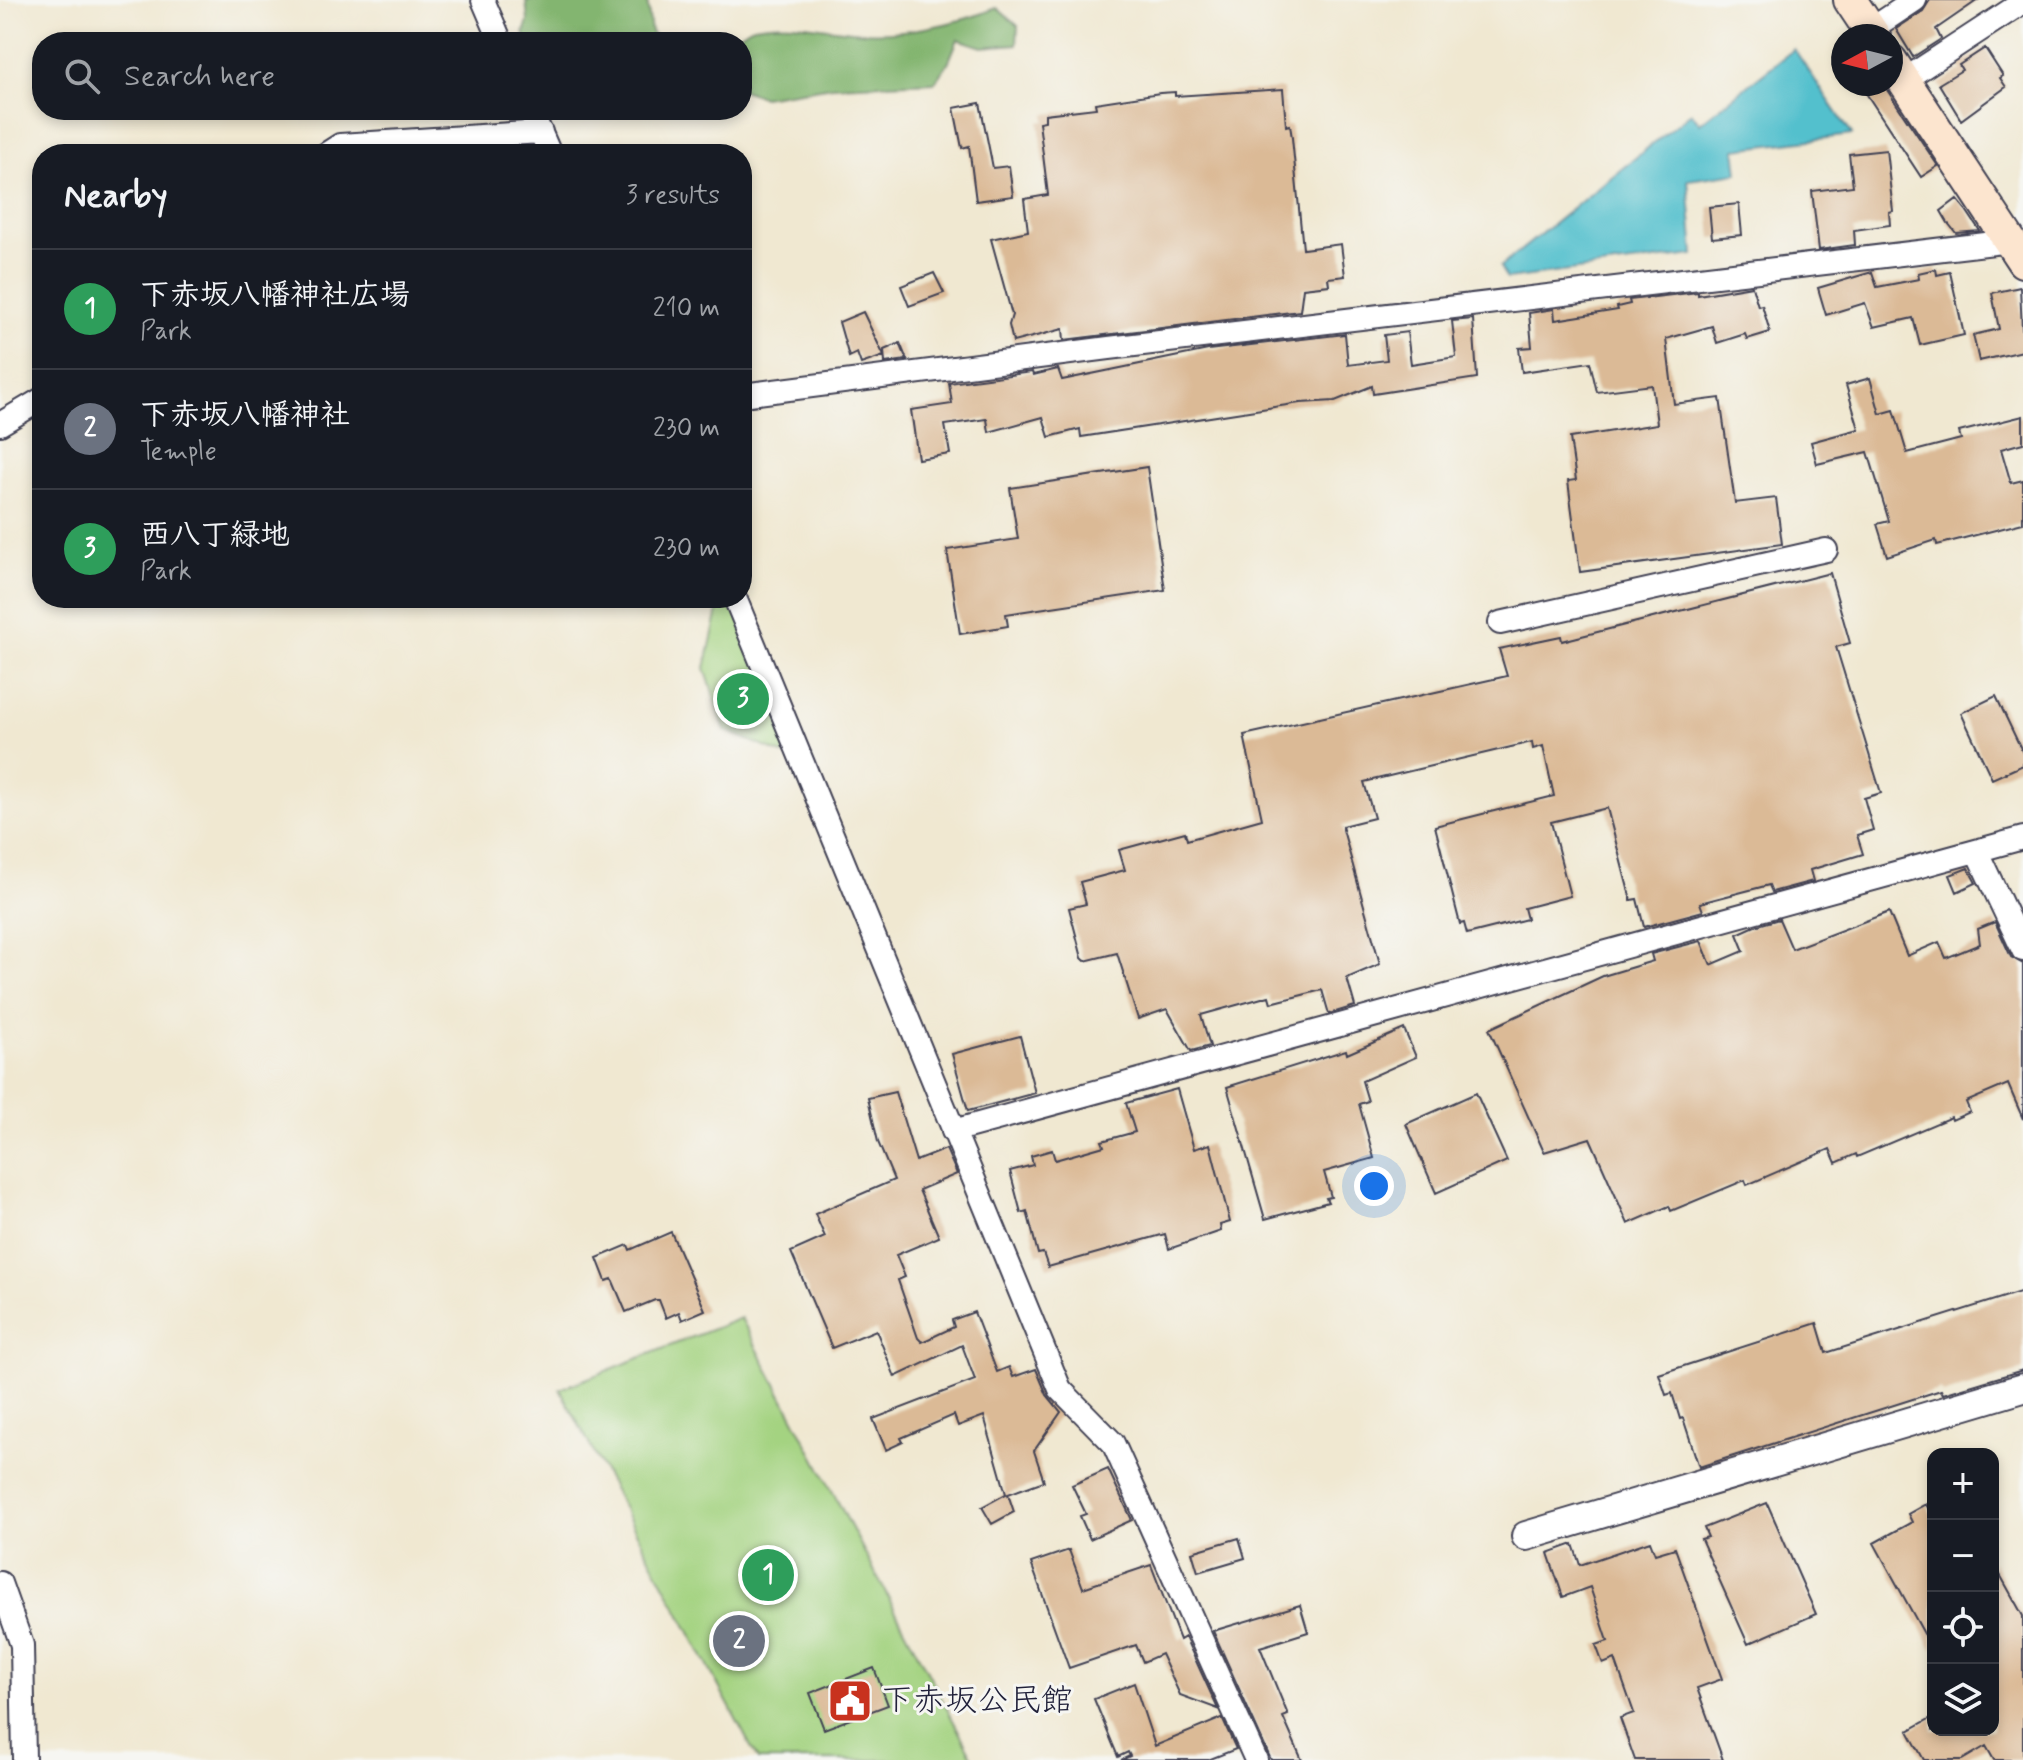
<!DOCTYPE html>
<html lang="en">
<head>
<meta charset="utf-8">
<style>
  :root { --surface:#171b24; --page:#242831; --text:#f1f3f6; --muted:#9ea1a6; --line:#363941; --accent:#c8321e }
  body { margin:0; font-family:Mynerve,"Klee One",sans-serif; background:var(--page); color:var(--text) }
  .controls { position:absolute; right:24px; bottom:24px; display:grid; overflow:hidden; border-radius:16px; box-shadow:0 4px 12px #0003 }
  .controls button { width:72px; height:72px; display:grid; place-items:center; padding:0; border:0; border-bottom:2px solid var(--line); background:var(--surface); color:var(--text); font:40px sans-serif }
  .compass { position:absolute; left:1831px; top:24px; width:72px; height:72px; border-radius:50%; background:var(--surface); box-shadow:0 4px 12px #0003; rotate:263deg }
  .you { position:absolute; left:1374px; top:1186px; width:28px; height:28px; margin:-20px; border:6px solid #fff; border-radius:50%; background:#1a73e8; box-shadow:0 0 0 12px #1a73e833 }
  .badge { display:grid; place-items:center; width:52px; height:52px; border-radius:50%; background:var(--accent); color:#fff; font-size:26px; font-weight:700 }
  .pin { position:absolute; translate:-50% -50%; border:4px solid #fff; box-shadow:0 2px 8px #0006 }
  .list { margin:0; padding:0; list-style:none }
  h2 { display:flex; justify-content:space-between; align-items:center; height:104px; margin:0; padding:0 32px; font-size:34px }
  h2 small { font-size:26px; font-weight:400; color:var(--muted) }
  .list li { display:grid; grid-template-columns:52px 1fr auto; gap:24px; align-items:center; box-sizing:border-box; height:120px; padding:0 32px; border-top:2px solid var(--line) }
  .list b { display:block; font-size:30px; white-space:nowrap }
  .list p { margin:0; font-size:26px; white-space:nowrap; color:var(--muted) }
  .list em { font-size:26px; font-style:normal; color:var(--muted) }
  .icon { flex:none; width:44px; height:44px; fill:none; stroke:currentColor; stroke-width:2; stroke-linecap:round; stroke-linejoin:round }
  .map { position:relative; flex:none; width:2023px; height:1760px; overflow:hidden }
  .search { position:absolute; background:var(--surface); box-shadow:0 4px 12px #0003; left:32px; top:32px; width:720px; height:88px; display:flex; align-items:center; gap:20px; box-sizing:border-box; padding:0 28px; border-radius:32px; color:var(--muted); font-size:30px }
  .panel { position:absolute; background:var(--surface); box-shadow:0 4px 12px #0003; left:32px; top:144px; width:720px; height:464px; border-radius:32px }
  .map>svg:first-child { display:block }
  .green { fill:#a4d381; stroke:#637a5e; stroke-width:2 }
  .forest { fill:#83b56f; stroke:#526c55; stroke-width:2 }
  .water { fill:#53c0cd; stroke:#3a7184; stroke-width:2 }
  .building { fill:#dbba96 }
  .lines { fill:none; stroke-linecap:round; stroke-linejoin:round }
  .minor-casing { stroke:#414052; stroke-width:26 }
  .tertiary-casing { stroke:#414052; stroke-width:32 }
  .secondary-casing { stroke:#414052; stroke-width:36 }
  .minor { stroke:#fff; stroke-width:22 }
  .tertiary { stroke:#fff; stroke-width:28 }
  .secondary { stroke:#fce5cf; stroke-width:32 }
  .labels { text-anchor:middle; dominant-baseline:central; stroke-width:6; stroke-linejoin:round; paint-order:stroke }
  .poi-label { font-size:32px; fill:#22223b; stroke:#f6f6f2; text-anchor:start }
</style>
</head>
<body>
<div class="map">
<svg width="2023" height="1760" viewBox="0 0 2023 1760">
  <rect width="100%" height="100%" fill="#f6f6f2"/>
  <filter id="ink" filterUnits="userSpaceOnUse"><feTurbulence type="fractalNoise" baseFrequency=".0125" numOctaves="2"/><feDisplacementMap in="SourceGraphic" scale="16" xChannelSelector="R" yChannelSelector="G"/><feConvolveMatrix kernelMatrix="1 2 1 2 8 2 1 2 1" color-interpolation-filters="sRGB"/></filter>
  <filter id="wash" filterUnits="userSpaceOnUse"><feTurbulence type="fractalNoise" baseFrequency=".006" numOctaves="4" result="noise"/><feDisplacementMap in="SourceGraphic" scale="32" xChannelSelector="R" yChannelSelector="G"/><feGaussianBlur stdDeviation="1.8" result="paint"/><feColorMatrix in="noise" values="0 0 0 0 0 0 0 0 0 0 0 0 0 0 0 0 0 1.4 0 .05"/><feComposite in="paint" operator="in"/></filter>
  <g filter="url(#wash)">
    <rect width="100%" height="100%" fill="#f0e8d1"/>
    <path class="green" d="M735 605 794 755 786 756 725 730 705 668 718 611Z
      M741 1318 974 1760H758L560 1389Z"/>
    <path class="forest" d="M526 0H647L651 32 662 42H528L524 33 528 21Z
      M997 8 1018 26 1017 44 982 47 958 39 949 61 935 82 833 86 763 97 742 90V42H729C738 38 745 28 754 26 787 19 820 28 852 31 896 37 957 24 997 8Z"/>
    <path class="water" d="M1794 49 1852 135 1735 149 1738 173 1688 180 1694 255 1507 279 1500 267 1691 113 1700 123Z"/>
    <g id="blocks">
      <path class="building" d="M1930 0H1978L1936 29 1941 39 1913 57 1896 29 1923 11Z
        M1985 48 2003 76 2000 78 2006 87 1961 120 1939 84 1962 70 1959 65Z
        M1860 84H1883L1938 166 1921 177Z
        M1283 89 1286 126 1290 125 1292 138 1303 249 1341 244 1345 276 1328 278 1329 285 1303 288 1300 311 1064 340 1063 329 1013 342 1009 325 1012 315 991 239 1028 231 1024 199 1048 195 1039 122 1045 121V114L1096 108 1095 103 1160 93 1175 92V96Z
        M980 103 993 168 1009 166 1013 196 976 201 969 146 962 148 954 108Z
        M1886 150 1893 211 1889 212 1890 225 1854 230 1855 245 1819 250 1812 191 1853 186 1849 154Z
        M1957 199 1966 210 1980 231 1956 233 1948 223 1941 211Z
        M1739 204 1742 235 1712 238 1709 207Z
        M1936 269 1937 275 1950 272 1964 335 1920 345 1913 318 1874 327 1865 303 1826 315 1818 288 1872 272 1877 287 1919 279 1918 273Z
        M934 273 944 293 909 306 901 286Z
        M1752 286 1758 306 1762 305 1770 332 1747 339 1745 334 1717 343 1712 326 1666 339 1674 404 1720 398 1735 503 1776 498 1782 544 1580 572 1568 481 1576 480 1570 438 1657 424 1652 385 1597 392 1590 362 1522 372 1519 348 1532 347 1529 313 1554 309 1555 320 1618 310 1617 307 1630 304 1629 300 1698 292V295Z
        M2020 287 2023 351 1979 361 1973 335 1999 329 1992 293Z
        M863 312 884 356 861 364 857 353 849 357 839 322Z
        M1473 319 1477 378 1373 394 1372 386 1335 401 1300 403 1081 437 1080 429 1049 437 1043 417 989 432 987 419 945 425 950 454 918 459 911 410 952 404 949 383 1032 372 1033 375 1058 369 1062 380 1208 350 1345 334 1348 365 1387 360 1384 335 1407 332 1411 364 1456 357 1452 321Z
        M900 343 907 360 885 363 884 350Z
        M1870 378 1880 414 1894 410 1907 453 1961 439 1959 432 2023 416V443L2001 449 2011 483 2023 480V523L1937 545 1936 540 1887 556 1877 524 1889 521 1868 452 1817 464 1811 442 1859 429 1846 385Z
        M1147 467 1165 590 1006 614 1008 626 960 634 947 550 1018 539 1010 488Z
        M1830 573 1850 643 1836 647 1881 793 1864 798 1873 830 1857 835 1863 854 1810 870 1813 881 1772 892 1769 885 1700 903 1703 911 1644 927 1637 899 1631 900 1607 808 1551 822 1570 896 1524 908 1527 919 1467 934 1464 923 1460 924 1435 826 1554 796 1543 746 1533 749 1532 742 1364 782 1374 818 1342 826 1380 964 1347 978 1355 1006 1329 1014 1322 990 1271 1003 1269 996 1201 1015 1210 1046 1191 1051 1167 1009 1138 1019 1117 953 1085 961 1082 958 1069 908 1086 904 1080 882 1125 870 1119 850 1185 832 1187 840 1262 819 1244 735 1507 676 1499 649 1561 636 1562 641Z
        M1996 696 2023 753V765L1992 779 1961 713Z
        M1968 868 1976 883 1957 892 1950 875Z
        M1889 912 1907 956 1939 942 1946 958 1980 944 1978 929 1995 922 2011 957 2023 964V1119L2008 1084 1966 1102 1970 1112 1952 1120 1951 1117 1857 1157 1856 1154 1836 1163 1830 1149 1747 1185 1745 1180 1671 1211 1669 1206 1628 1224 1590 1138 1544 1152 1489 1029 1603 976 1653 961 1651 954 1701 941 1711 965 1744 951 1737 934 1755 926 1779 919 1792 949Z
        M1404 1029 1416 1057 1362 1081 1368 1101 1359 1104 1374 1158 1324 1172 1331 1197 1326 1198 1328 1202 1265 1219 1227 1087 1346 1050 1347 1054Z
        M1020 1036 1035 1093 968 1111 952 1054Z
        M1177 1089 1194 1149 1210 1144 1230 1222 1220 1225 1221 1231 1169 1249 1165 1234 1048 1267 1043 1253 1038 1254 1027 1211 1021 1213 1010 1171 1033 1165 1031 1156 1052 1150 1055 1160 1104 1146 1102 1141 1135 1132 1126 1103Z
        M895 1092 916 1161 946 1149 957 1174 919 1190 939 1237 896 1255 905 1277 898 1280 918 1338 922 1342 954 1327 952 1320 974 1312 997 1372 1009 1367 1013 1377 1036 1369 1047 1395 1061 1412 1034 1451 1044 1481 1008 1494 1014 1512 992 1524 982 1507 1006 1494 984 1416 958 1426 954 1415 901 1438 903 1442 886 1450 873 1419 975 1380 962 1345 895 1377 876 1330 832 1348 791 1252 825 1237 815 1214 894 1180 878 1142 868 1098Z
        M1476 1093 1507 1161 1436 1193 1406 1124Z
        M671 1232 705 1310 682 1320 679 1312 666 1318 659 1300H655L626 1312 612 1279 606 1281 597 1258 628 1245 630 1250Z
        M2023 1291V1370L1943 1394 1941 1390 1699 1467 1683 1418 1680 1419 1672 1393 1666 1395 1659 1374 1817 1323 1826 1353Z
        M1108 1469 1132 1520 1090 1539 1080 1516 1086 1514 1072 1485Z
        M1767 1503 1816 1614 1748 1644 1701 1539 1708 1537 1704 1528Z
        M1926 1504 1933 1518V1650L1874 1543 1912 1522 1908 1514Z
        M1239 1538 1245 1558 1198 1572 1192 1552Z
        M1650 1541 1655 1554 1675 1548 1722 1679 1697 1688 1723 1760H1635L1620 1718 1634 1713 1615 1659 1603 1664 1596 1645 1608 1641 1590 1587 1563 1597 1548 1553 1573 1544 1580 1565Z
        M1069 1550 1083 1588 1151 1565 1180 1640 1185 1637 1218 1709 1180 1695 1161 1654 1143 1662 1136 1645 1069 1668 1031 1563Z
        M1993 1562 2023 1616V1760H1994L1986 1746 1962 1760H1924L1908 1731 1933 1717V1730H1993Z
        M1300 1605 1308 1632 1260 1647 1288 1715 1283 1717 1302 1760H1271L1213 1631Z
        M874 1668 888 1705 824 1729 810 1693Z
        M1134 1683 1155 1746 1222 1718 1236 1749 1208 1760H1121L1130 1756 1128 1752 1118 1757 1094 1699Z"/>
    </g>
  </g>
  <g filter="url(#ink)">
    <use href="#blocks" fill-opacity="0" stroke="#414052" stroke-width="2"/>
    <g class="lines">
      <g class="minor-casing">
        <path id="minor" d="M483 0 501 42
          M1870 30 1915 0
          M1904 80 2023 2
          M531 110 550 154
          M326 154 340 145 541 132
          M742 395 1109 348 2011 241
          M0 424 42 399
          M735 598 1060 1389 1113 1443 1256 1760
          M1500 623 1826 550
          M1977 852 2023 950
          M953 1131 2023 838
          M0 1583 22 1645 24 1760"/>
      </g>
      <g class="tertiary-casing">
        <path id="tertiary" d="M1526 1536 2023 1388"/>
      </g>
      <g class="secondary-casing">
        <path id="secondary" d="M1850 0 1874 36
          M1891 61 2023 261"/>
      </g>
      <use href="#minor" class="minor"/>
      <use href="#tertiary" class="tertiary"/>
      <use href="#secondary" class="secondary"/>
    </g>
  </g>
  <defs>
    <g id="civic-square" transform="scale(2.3)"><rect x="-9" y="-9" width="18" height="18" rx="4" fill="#c8321e" stroke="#f6f6f2"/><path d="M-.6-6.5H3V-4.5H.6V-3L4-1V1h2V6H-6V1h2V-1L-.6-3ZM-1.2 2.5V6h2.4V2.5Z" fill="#fff"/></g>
  </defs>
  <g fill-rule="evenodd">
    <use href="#civic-square" x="850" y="1701"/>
  </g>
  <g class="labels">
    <g class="poi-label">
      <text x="881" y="1701">下赤坂公民館</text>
    </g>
  </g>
</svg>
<div class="controls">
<button>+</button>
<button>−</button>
<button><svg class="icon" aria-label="locate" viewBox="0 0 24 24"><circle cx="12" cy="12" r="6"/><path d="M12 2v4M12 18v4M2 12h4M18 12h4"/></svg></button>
<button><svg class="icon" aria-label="layers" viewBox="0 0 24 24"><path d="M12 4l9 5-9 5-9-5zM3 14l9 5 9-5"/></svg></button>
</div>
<svg class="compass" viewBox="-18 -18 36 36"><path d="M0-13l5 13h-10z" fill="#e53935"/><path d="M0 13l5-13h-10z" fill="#9ea1a6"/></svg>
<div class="you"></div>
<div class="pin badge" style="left:768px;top:1575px;background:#2e9e5b">1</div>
<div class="pin badge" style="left:739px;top:1641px;background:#6b7280">2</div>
<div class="pin badge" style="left:743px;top:699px;background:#2e9e5b">3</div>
<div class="search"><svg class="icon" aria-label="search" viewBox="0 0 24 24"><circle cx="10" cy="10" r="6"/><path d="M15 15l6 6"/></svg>Search here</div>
<section class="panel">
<h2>Nearby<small>3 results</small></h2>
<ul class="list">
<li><span class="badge" style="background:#2e9e5b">1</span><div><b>下赤坂八幡神社広場</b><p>Park</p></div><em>210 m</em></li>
<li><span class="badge" style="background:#6b7280">2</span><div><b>下赤坂八幡神社</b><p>Temple</p></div><em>230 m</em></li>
<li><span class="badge" style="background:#2e9e5b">3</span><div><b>西八丁緑地</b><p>Park</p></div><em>230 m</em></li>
</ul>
</section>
</div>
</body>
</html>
